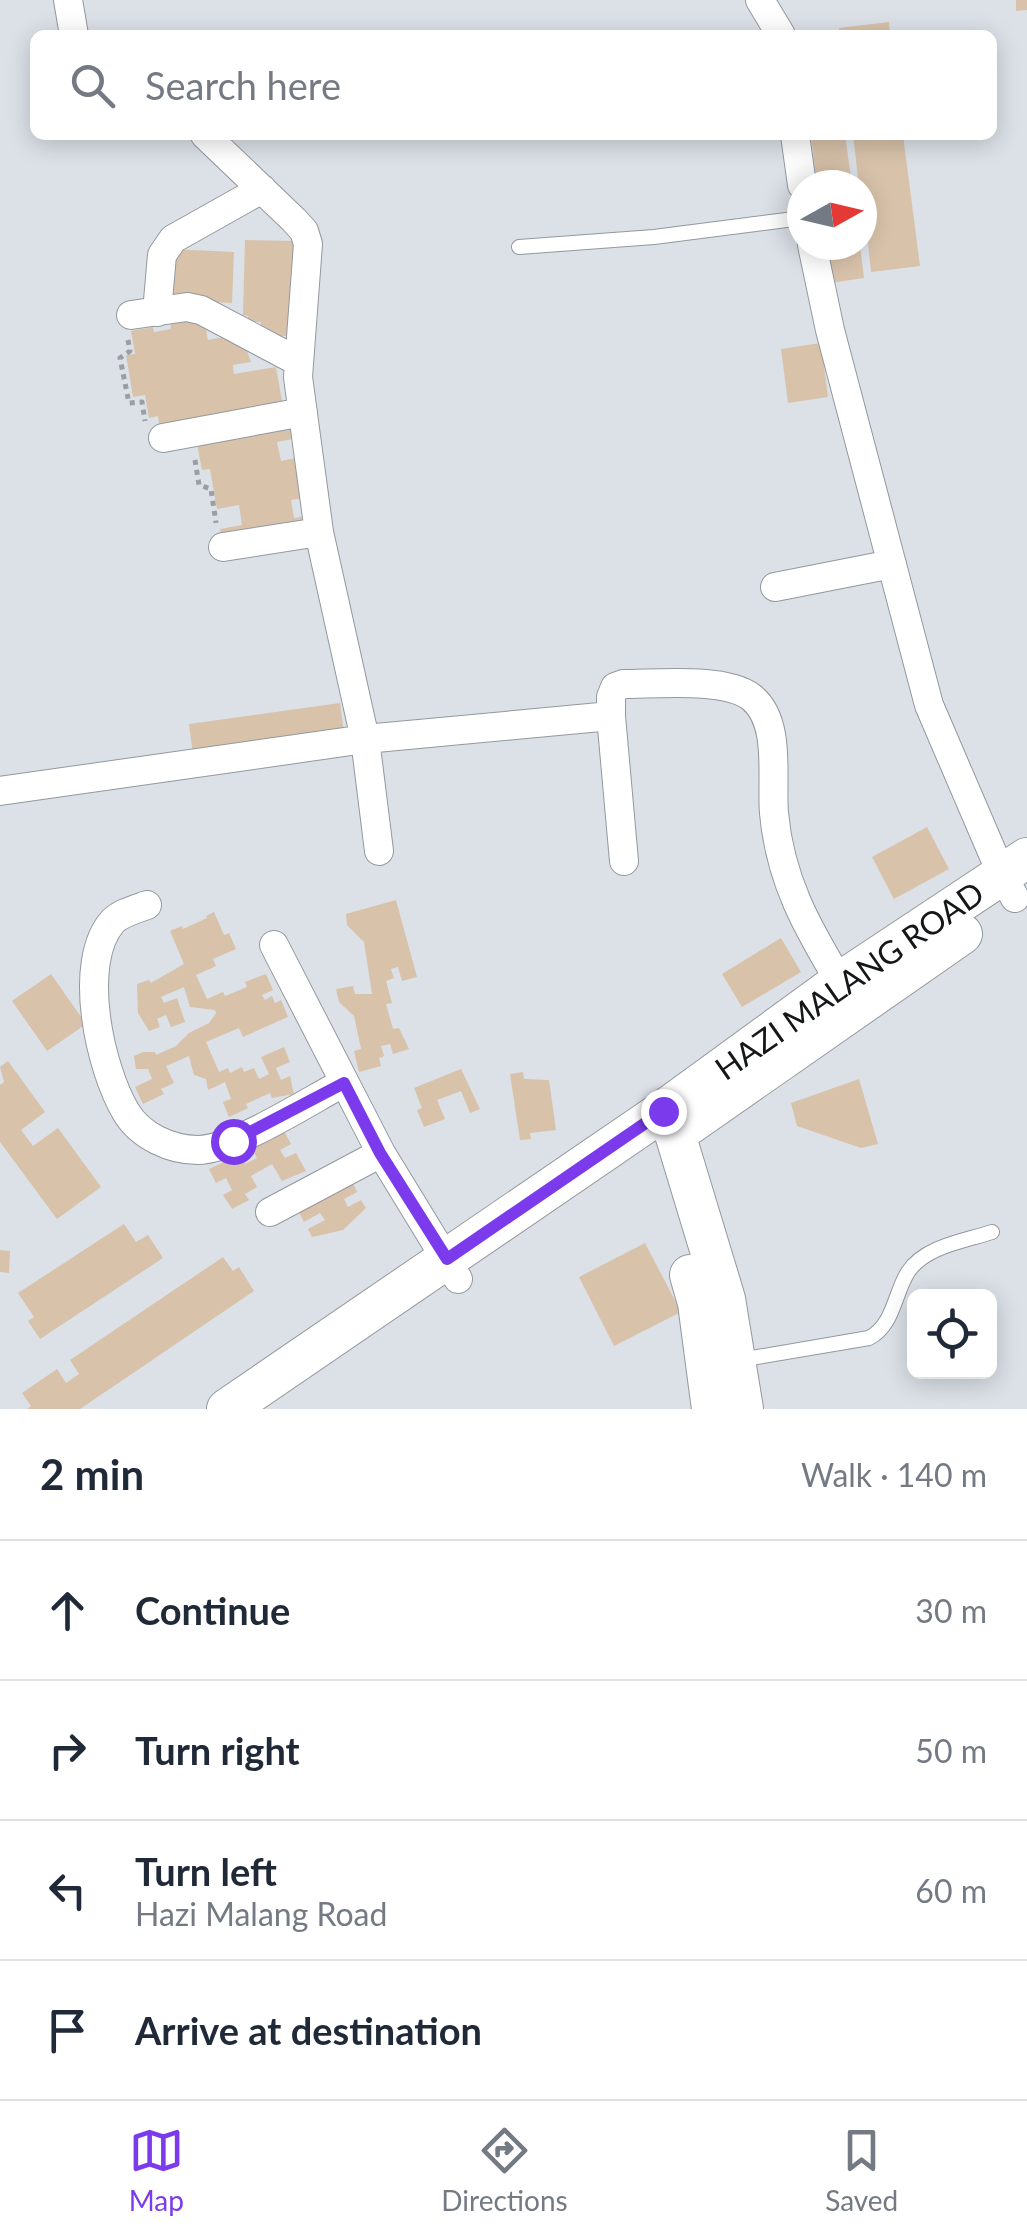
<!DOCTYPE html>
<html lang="en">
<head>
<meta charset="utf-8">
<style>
  :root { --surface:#fff; --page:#f6f6f7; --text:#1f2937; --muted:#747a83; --line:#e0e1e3; --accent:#7c3aed }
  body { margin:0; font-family:Lato,sans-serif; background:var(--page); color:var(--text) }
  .controls { position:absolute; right:30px; bottom:30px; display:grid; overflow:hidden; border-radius:15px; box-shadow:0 5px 25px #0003 }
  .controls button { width:90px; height:90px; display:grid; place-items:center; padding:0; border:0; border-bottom:2px solid var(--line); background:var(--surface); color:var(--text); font:50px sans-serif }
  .compass { position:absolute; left:787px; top:170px; width:90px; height:90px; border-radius:50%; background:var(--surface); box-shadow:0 5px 25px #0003; rotate:82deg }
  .stop { position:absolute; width:30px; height:30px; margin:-22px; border:8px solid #7c3aed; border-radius:50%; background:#fff }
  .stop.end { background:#7c3aed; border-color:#fff; box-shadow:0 2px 10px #0008 }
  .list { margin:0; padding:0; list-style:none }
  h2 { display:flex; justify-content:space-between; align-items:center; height:130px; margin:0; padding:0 40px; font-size:42px }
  h2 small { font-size:32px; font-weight:400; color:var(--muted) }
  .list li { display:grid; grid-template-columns:65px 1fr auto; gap:30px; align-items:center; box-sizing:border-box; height:140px; padding:0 40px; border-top:2px solid var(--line) }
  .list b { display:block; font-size:38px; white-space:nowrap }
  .list p { margin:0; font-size:32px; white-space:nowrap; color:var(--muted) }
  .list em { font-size:32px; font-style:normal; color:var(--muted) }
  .icon { flex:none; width:55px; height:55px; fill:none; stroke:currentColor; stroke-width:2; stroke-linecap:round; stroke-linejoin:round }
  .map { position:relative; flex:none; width:1027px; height:1409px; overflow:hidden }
  .search { position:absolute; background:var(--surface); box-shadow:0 5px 25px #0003; left:30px; right:30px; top:30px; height:110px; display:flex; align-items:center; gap:25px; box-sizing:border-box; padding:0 35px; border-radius:15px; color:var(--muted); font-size:38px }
  .sheet { height:690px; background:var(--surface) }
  nav { display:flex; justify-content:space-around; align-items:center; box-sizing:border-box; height:140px; border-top:2px solid var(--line); background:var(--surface); font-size:28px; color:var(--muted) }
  nav a { display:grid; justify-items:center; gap:5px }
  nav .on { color:var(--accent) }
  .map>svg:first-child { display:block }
  .building { fill:#d8c2aa }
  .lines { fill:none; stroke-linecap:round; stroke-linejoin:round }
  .lane-casing { stroke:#93989f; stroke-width:16 }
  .street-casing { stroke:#93989f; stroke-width:30 }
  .secondary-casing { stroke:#93989f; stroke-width:42 }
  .path { stroke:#9b9fa4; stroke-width:5; stroke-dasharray:5 5; stroke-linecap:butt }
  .lane { stroke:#fff; stroke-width:14 }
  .street { stroke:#fff; stroke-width:28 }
  .secondary { stroke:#fff; stroke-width:40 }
  .route { stroke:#7c3aed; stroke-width:12 }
  .labels { text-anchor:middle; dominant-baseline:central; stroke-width:8; stroke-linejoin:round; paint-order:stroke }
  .street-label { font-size:32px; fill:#141618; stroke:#fff }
</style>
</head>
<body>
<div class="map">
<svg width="1027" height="1409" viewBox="0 0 1027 1409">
  <rect width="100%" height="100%" fill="#dbe1e7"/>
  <path class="building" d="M1016 0H1027V10L1016 11Z
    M889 22 890 35H840L839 28Z
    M811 135H845L852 185H817Z
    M853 135H903L920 266 871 272 862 185H859Z
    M245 240 298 241V261H292L289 336H260L261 322H248V316L243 315Z
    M825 245H860L864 278 830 283Z
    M171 249 234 252 232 303 170 300Z
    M204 318 208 340 241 334 251 362 233 365 234 374 276 367 283 407 160 429 158 416 149 418 145 395 133 397 126 355 135 354 131 331 153 327 154 332 171 329 170 320Z
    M821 343 828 397 788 403 781 349Z
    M290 423 293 439 277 442 281 461 296 458 303 498 291 500 294 518 306 516 308 529 222 543 220 529 242 525 239 505 217 509 210 469 202 470 197 444Z
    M340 703 344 734 193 754 189 724Z
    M927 827 949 869 894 899 872 857Z
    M396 900 417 977 402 981 398 967 391 969 394 978 386 981 392 1003 386 1004 393 1029 399 1028 409 1049 393 1054 390 1044 381 1046 384 1056 379 1058 381 1066 359 1072 354 1051 361 1049 354 1016 339 1002 336 989 353 986 355 994H372L364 942 347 925 346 914Z
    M214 912 224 935 229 933 236 949 213 959 216 966 196 975 207 999 223 992 225 996 247 987 245 982 266 974 273 990 262 995 265 1000 272 996 275 1003 281 1000 288 1017 243 1037 239 1028 206 1042 219 1072 228 1068 230 1073 242 1067 244 1072 254 1068 259 1079 269 1074 261 1057 284 1047 290 1062 276 1068 281 1080 290 1076 294 1094 272 1098 270 1093 246 1104 248 1108 229 1117 223 1102 231 1099 225 1082 208 1090 206 1079 194 1075 189 1056 166 1066 174 1083 161 1089 164 1094 143 1104 135 1087 152 1079 148 1069H136L134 1056 143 1052H155L156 1055 176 1046 189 1033 209 1023 216 1013 215 1010 190 1007 184 987 161 997 164 1003 177 998 185 1022 171 1027 166 1015 157 1019 160 1027 149 1031 138 1013 137 984 149 980 151 983 184 964 170 931 182 926 183 929 207 918 206 916Z
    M781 938 801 972 742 1007 722 974Z
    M51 974 86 1024 47 1051 12 1001Z
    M8 1061 45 1112 21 1130 33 1146 58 1128 101 1187 57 1219 0 1142V1085L4 1082 0 1067Z
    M461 1069 480 1109 470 1113 461 1091 437 1100 445 1119 424 1127 417 1110 422 1108 414 1088Z
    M523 1072 524 1079 549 1080 556 1130 530 1133 531 1139 520 1140 510 1074Z
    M859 1079 878 1144 861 1148 797 1126 791 1103Z
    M282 1127 291 1144 280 1150 285 1158 296 1153 306 1171 282 1181 272 1164 251 1176 257 1187 245 1194 249 1200 232 1209 223 1195 232 1190 226 1178 216 1183 209 1169 230 1159 232 1162 241 1157 245 1164 257 1158 253 1150Z
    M353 1183 357 1192 344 1199 348 1207 361 1200 366 1208 343 1230 312 1237 308 1229 325 1220 320 1213 304 1222 299 1212Z
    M124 1224 136 1242 148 1235 163 1258 40 1339 28 1321 34 1317 18 1293Z
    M645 1243 681 1312 614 1346 579 1277Z
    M0 1250 10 1251 9 1273 0 1272Z
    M223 1257 233 1271 239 1267 254 1291 80 1409H27L31 1406 22 1393 57 1369 66 1383 79 1374 70 1360Z"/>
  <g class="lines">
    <g class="lane-casing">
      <path id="lane" d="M519 247 654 237 802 218
        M740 1360 869 1338C894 1325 894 1294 908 1272 925 1246 965 1241 992 1232"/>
    </g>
    <g class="street-casing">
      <path id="street" d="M68 0 74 35
        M760 0 781 35
        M205 135 294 220 304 231 308 244 298 377 319 532 365 739 379 851
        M795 135 802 185
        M812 245 830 330 929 705 1002 875 1015 898
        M157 312 162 255 173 239 262 189
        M131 315 187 307 201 310 297 361
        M163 438 303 412
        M223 547 319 532
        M775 587 892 564
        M0 791 365 739 611 716
        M624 861 611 716V697L615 687 623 684C656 684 725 677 751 697 782 721 771 778 774 813 780 880 807 927 840 982
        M147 905C136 909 121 913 113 921 76 962 100 1069 126 1112 140 1136 171 1150 198 1150 233 1150 309 1101 343 1083
        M274 945 381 1153 458 1279
        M270 1212 381 1153"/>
    </g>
    <g class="secondary-casing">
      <path id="secondary" d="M663 1111 675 1134 725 1299 743 1409
        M681 1130 962 934
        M690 1275 698 1303 712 1409
        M227 1409 663 1111 840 982 1027 858"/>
    </g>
    <path class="path" d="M128 340 130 351 120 358 129 403 142 402 145 421
      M195 460 199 485 211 489 216 523"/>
    <use href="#lane" class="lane"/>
    <use href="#street" class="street"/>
    <use href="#secondary" class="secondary"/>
  </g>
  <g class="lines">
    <path class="route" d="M233 1141 344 1083 380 1153 447 1259 663 1111"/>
  </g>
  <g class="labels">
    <g class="street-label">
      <text transform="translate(849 980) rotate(-35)">HAZI MALANG ROAD</text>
    </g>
  </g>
</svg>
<div class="controls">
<button><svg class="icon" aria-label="locate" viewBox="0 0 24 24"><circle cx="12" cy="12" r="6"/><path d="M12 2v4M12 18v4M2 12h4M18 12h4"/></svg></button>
</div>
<svg class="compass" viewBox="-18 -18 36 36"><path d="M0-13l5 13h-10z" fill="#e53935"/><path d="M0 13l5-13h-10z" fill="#747a83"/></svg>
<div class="stop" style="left:233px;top:1141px"></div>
<div class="stop end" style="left:663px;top:1111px"></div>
<div class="search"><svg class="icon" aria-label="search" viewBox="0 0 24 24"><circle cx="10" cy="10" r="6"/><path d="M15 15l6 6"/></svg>Search here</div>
</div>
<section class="sheet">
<h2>2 min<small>Walk · 140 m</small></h2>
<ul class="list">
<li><svg class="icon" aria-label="ahead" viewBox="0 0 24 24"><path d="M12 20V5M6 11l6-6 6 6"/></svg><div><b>Continue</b></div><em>30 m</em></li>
<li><svg class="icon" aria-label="right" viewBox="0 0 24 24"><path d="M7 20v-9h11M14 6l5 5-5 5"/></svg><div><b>Turn right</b></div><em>50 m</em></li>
<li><svg class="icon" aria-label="left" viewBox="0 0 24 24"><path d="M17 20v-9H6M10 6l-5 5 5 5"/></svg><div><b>Turn left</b><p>Hazi Malang Road</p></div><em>60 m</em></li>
<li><svg class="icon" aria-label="arrive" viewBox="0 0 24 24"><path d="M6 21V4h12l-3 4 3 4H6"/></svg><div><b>Arrive at destination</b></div></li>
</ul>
</section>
<nav>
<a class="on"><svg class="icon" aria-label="map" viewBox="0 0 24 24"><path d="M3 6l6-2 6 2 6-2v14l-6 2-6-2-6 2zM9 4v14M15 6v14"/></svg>Map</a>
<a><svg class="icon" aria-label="directions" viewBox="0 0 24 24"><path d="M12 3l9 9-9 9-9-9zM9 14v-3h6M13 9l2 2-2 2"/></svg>Directions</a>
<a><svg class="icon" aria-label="saved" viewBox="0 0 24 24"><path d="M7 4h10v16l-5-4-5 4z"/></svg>Saved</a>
</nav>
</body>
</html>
